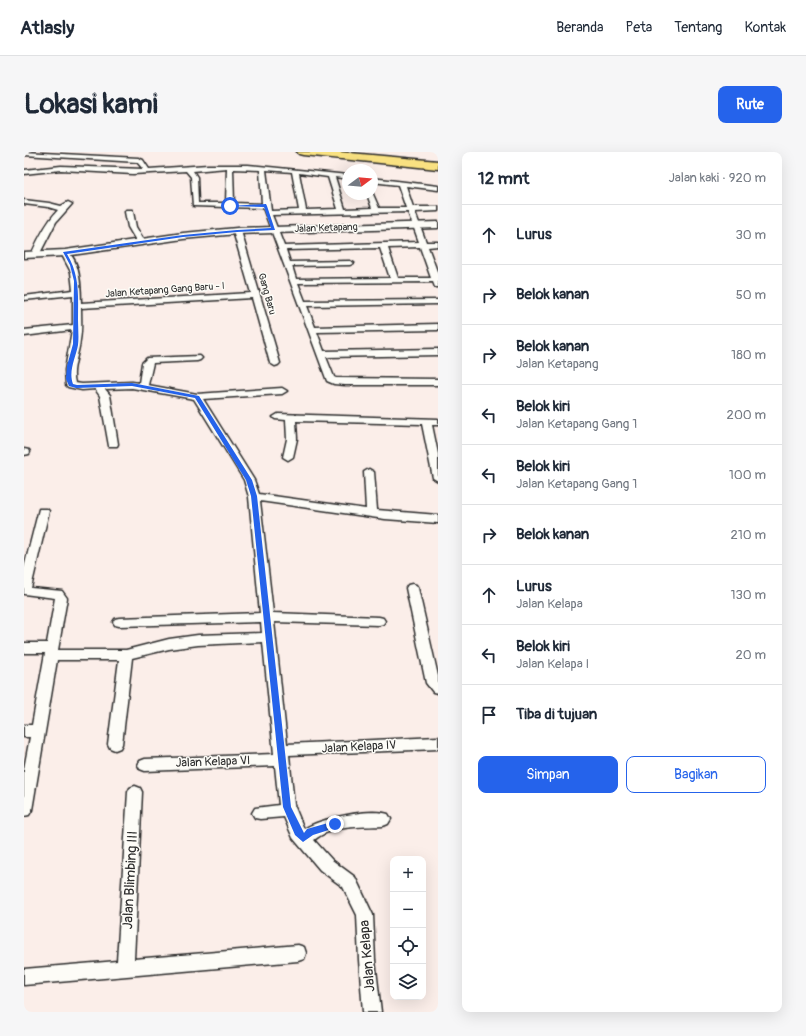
<!DOCTYPE html>
<html lang="id">
<head>
<meta charset="utf-8">
<style>
  :root { --surface:#fff; --page:#f6f6f7; --text:#1f2937; --muted:#747a83; --line:#e0e1e3; --accent:#2563eb }
  body { margin:0; font-family:Pangolin,sans-serif; background:var(--page); color:var(--text) }
  .controls { position:absolute; right:12px; bottom:12px; display:grid; overflow:hidden; border-radius:8px; box-shadow:0 4px 16px #0002 }
  .controls button { width:36px; height:36px; display:grid; place-items:center; padding:0; border:0; border-bottom:1px solid var(--line); background:var(--surface); color:var(--text); font:20px sans-serif }
  .compass { position:absolute; left:318px; top:12px; width:36px; height:36px; border-radius:50%; background:var(--surface); box-shadow:0 4px 16px #0002; rotate:74deg }
  .stop { position:absolute; width:12px; height:12px; margin:-9px; border:3px solid #2563eb; border-radius:50%; background:#fff }
  .stop.end { background:#2563eb; border-color:#fff; box-shadow:0 1px 4px #0008 }
  .list { margin:0; padding:0; list-style:none }
  h2 { display:flex; justify-content:space-between; align-items:center; height:52px; margin:0; padding:0 16px; font-size:17px }
  h2 small { font-size:13px; font-weight:400; color:var(--muted) }
  .list li { display:grid; grid-template-columns:26px 1fr auto; gap:12px; align-items:center; box-sizing:border-box; height:60px; padding:0 16px; border-top:1px solid var(--line) }
  .list b { display:block; font-size:15px; white-space:nowrap }
  .list p { margin:0; font-size:13px; white-space:nowrap; color:var(--muted) }
  .list em { font-size:13px; font-style:normal; color:var(--muted) }
  .actions { display:flex; gap:8px; padding:12px 16px }
  .actions a { flex:1; padding:9px 0; border:1px solid var(--accent); border-radius:8px; text-align:center; font-size:14px; color:var(--accent) }
  .actions .main { background:var(--accent); color:#fff }
  .icon { flex:none; width:22px; height:22px; fill:none; stroke:currentColor; stroke-width:2; stroke-linecap:round; stroke-linejoin:round }
  .map { position:relative; flex:none; width:414px; height:860px; overflow:hidden; border-radius:8px }
  header { display:flex; align-items:center; gap:24px; box-sizing:border-box; height:56px; padding:0 20px; background:var(--surface); border-bottom:1px solid var(--line) }
  header strong { font-size:19px }
  nav { display:flex; gap:22px; margin-inline-start:auto; font-size:14px }
  .intro { display:flex; align-items:center; justify-content:space-between; box-sizing:border-box; height:96px; padding:0 24px }
  h1 { margin:0; font-size:28px }
  .button { padding:10px 18px; border-radius:8px; background:var(--accent); color:#fff; font-size:14px; font-weight:700 }
  main { display:flex; gap:24px; padding:0 24px }
  aside { flex:1; background:var(--surface); border-radius:8px; box-shadow:0 4px 16px #0002 }
  .map>svg:first-child { display:block }
  .lines { fill:none; stroke-linecap:round; stroke-linejoin:round }
  .street-casing { stroke:#2b2b2b; stroke-width:3 }
  .secondary-casing { stroke:#2b2b2b; stroke-width:3 }
  .highway-casing { stroke:#2b2b2b; stroke-width:3 }
  .street { fill:#fdfcf7; fill-rule:evenodd }
  .secondary { fill:#fdfcf7; fill-rule:evenodd }
  .highway { fill:#f9e181; fill-rule:evenodd }
  .route { fill:#2563eb }
  .labels { text-anchor:middle; dominant-baseline:central; stroke-width:3; stroke-linejoin:round; paint-order:stroke }
  .far-street-label { font-size:10px; fill:#2b2b2b; stroke:#fdfcf7 }
  .street-label { font-size:12px; fill:#2b2b2b; stroke:#fdfcf7 }
  .near-street-label { font-size:14px; fill:#2b2b2b; stroke:#fdfcf7 }
</style>
</head>
<body>
<header>
<strong>Atlasly</strong>
<nav><a>Beranda</a><a>Peta</a><a>Tentang</a><a>Kontak</a></nav>
</header>
<div class="intro"><h1>Lokasi kami</h1><a class="button">Rute</a></div>
<main>
<div class="map">
<svg width="414" height="860" viewBox="0 0 414 860">
  <rect width="100%" height="100%" fill="#fbeee9"/>
  <filter id="ink" filterUnits="userSpaceOnUse"><feTurbulence type="fractalNoise" baseFrequency=".025" numOctaves="2"/><feDisplacementMap in="SourceGraphic" scale="8" xChannelSelector="R" yChannelSelector="G"/><feConvolveMatrix kernelMatrix="1 2 1 2 8 2 1 2 1" color-interpolation-filters="sRGB"/></filter>
  <g filter="url(#ink)">
    <g class="lines">
      <g class="street-casing">
        <path id="street" d="M0 0 114 6 119 8 125 17 184 13H224L324 23V27L311 25 321 57 348 56 343 42H348V40L355 56H382L374 33 348 30V26L414 34V38L382 34 389 55H414V59L391 60 402 90H414V94L404 95 414 122V135H411L409 130 274 131 281 149 414 148V152L283 154 291 175 414 172V178L293 180 300 199 414 197V203L302 205 310 225 312 226 414 227V233H321L310 232 303 229 239 56 169 54 167 25 162 19 109 22 37 18 0 22V18L37 14 119 17 113 10 0 3ZM203 16 202 51H174L173 25 169 19ZM209 17 236 18 238 52 210 51ZM242 18 268 20 275 58 247 59ZM275 21 304 25 314 57 282 58ZM384 60 395 90 260 94 248 63ZM396 95 407 126H374L364 96ZM356 96 366 126 272 127 268 114 326 113 330 111 326 109 266 110 262 98Z
          M0 48 25 51 37 54 44 50 48 52 32 70 15 103 11 105 7 103C14 87 22 71 34 58L24 55 0 52Z
          M102 58H108L109 60 112 75 121 90 120 92H114L104 75 101 60Z
          M210 77H216L217 79 256 211 254 213 251 214 246 211 228 146 57 156C57 167 58 177 56 188 55 202 47 217 51 231L58 232 108 230 115 231 118 211 123 206 176 204 178 206 176 208 173 209 129 211 124 233 173 242 258 236 263 239 258 242 179 247 230 328 235 342 342 357 340 320 345 317 350 320 353 358 414 363V371L361 367 236 349 249 461 355 465 359 466 361 469 359 472 355 473 250 470 263 592 414 585V597L265 603 270 653 280 677C297 666 346 656 364 662L367 667 364 672 359 674C337 675 308 673 290 688L308 708 331 725 349 763 351 808 357 860H339L335 808 333 763 319 735 296 718 274 692 269 686 260 665 236 667 231 666 228 661 231 656 255 653 251 614 121 619 116 617 114 613 116 609 121 607 250 602 239 490 174 493 145 497 108 506 98 592 96 596 91 598 86 596 84 592 95 508H33L8 658 5 663 0 664V617L6 585H0V573H8L21 501H0V491H23L31 446 0 442V416L15 357H23L25 359 7 436 38 439 43 446 34 498H102L145 487 174 483 238 481 237 470 95 474 91 473 89 470 91 467 95 466 236 461 225 345 220 328 170 247 108 236 81 237 86 243 94 292 93 294H85L76 244 71 237 58 238 44 235 42 233 41 218 48 178 0 184V178L49 173V143L0 148V144L49 138 47 120 37 101 41 99C56 104 57 138 57 151L227 141 209 79Z
          M254 262 414 267V273H408L414 302V329L409 326 398 272 272 269 273 287 269 305 264 308 259 305 263 287 262 268 251 267 249 265Z
          M0 297 5 298 6 300 5 302 0 303Z
          M388 432 392 433 394 436 414 524V541L409 540 402 531 382 436 384 433Z
          M111 634 116 636 118 640 110 807 274 793 280 795 282 801 280 807 274 809 0 833V817L93 809 104 640 106 636Z"/>
      </g>
      <g class="secondary-casing">
        <path id="secondary" d="M414 70V76L213 82 159 87 41 104 0 106V100L41 98 159 81 213 76Z"/>
      </g>
      <g class="highway-casing">
        <path id="highway" d="M273 0H315L414 9V17L279 3 275 2Z"/>
      </g>
      <use href="#street" class="street"/>
      <use href="#secondary" class="secondary"/>
      <use href="#highway" class="highway"/>
    </g>
  </g>
  <path class="route" d="M242 52 243 54 251 78 213 80 159 85 43 102C56 124 54 143 54 168 54 176 55 185 54 193 52 205 44 219 49 232L53 233 108 231 175 244 228 328 233 344 267 655 280 681 283 677 311 669 315 672 314 675 289 683 279 690 271 683 259 655 227 344 222 328 171 246 108 234 52 236 45 234 42 227 43 214 49 192 50 129 46 113 39 100 159 83 213 78 247 76 240 55 204 54Z"/>
  <g class="labels">
    <g class="far-street-label">
      <text transform="translate(302 76) rotate(-2)">Jalan Ketapang</text>
      <text transform="translate(141 138) rotate(-4)">Jalan Ketapang Gang Baru - I</text>
      <text transform="translate(243 142) rotate(74)">Gang Baru</text>
    </g>
    <g class="street-label">
      <text transform="translate(335 595) rotate(-3)">Jalan Kelapa IV</text>
      <text transform="translate(189 610) rotate(-2)">Jalan Kelapa VI</text>
    </g>
    <g class="near-street-label">
      <text transform="translate(106 728) rotate(-87)">Jalan Blimbing III</text>
      <text transform="translate(343 804) rotate(-95)">Jalan Kelapa</text>
    </g>
  </g>
</svg>
<div class="controls">
<button>+</button>
<button>−</button>
<button><svg class="icon" aria-label="locate" viewBox="0 0 24 24"><circle cx="12" cy="12" r="6"/><path d="M12 2v4M12 18v4M2 12h4M18 12h4"/></svg></button>
<button><svg class="icon" aria-label="layers" viewBox="0 0 24 24"><path d="M12 4l9 5-9 5-9-5zM3 14l9 5 9-5"/></svg></button>
</div>
<svg class="compass" viewBox="-18 -18 36 36"><path d="M0-13l5 13h-10z" fill="#e53935"/><path d="M0 13l5-13h-10z" fill="#747a83"/></svg>
<div class="stop" style="left:206px;top:54px"></div>
<div class="stop end" style="left:311px;top:672px"></div>
</div>
<aside>
<h2>12 mnt<small>Jalan kaki · 920 m</small></h2>
<ul class="list">
<li><svg class="icon" aria-label="ahead" viewBox="0 0 24 24"><path d="M12 20V5M6 11l6-6 6 6"/></svg><div><b>Lurus</b></div><em>30 m</em></li>
<li><svg class="icon" aria-label="right" viewBox="0 0 24 24"><path d="M7 20v-9h11M14 6l5 5-5 5"/></svg><div><b>Belok kanan</b></div><em>50 m</em></li>
<li><svg class="icon" aria-label="right" viewBox="0 0 24 24"><path d="M7 20v-9h11M14 6l5 5-5 5"/></svg><div><b>Belok kanan</b><p>Jalan Ketapang</p></div><em>180 m</em></li>
<li><svg class="icon" aria-label="left" viewBox="0 0 24 24"><path d="M17 20v-9H6M10 6l-5 5 5 5"/></svg><div><b>Belok kiri</b><p>Jalan Ketapang Gang 1</p></div><em>200 m</em></li>
<li><svg class="icon" aria-label="left" viewBox="0 0 24 24"><path d="M17 20v-9H6M10 6l-5 5 5 5"/></svg><div><b>Belok kiri</b><p>Jalan Ketapang Gang 1</p></div><em>100 m</em></li>
<li><svg class="icon" aria-label="right" viewBox="0 0 24 24"><path d="M7 20v-9h11M14 6l5 5-5 5"/></svg><div><b>Belok kanan</b></div><em>210 m</em></li>
<li><svg class="icon" aria-label="ahead" viewBox="0 0 24 24"><path d="M12 20V5M6 11l6-6 6 6"/></svg><div><b>Lurus</b><p>Jalan Kelapa</p></div><em>130 m</em></li>
<li><svg class="icon" aria-label="left" viewBox="0 0 24 24"><path d="M17 20v-9H6M10 6l-5 5 5 5"/></svg><div><b>Belok kiri</b><p>Jalan Kelapa I</p></div><em>20 m</em></li>
<li><svg class="icon" aria-label="arrive" viewBox="0 0 24 24"><path d="M6 21V4h12l-3 4 3 4H6"/></svg><div><b>Tiba di tujuan</b></div></li>
</ul>
<div class="actions"><a class="main">Simpan</a><a>Bagikan</a></div>
</aside>
</main>
</body>
</html>
